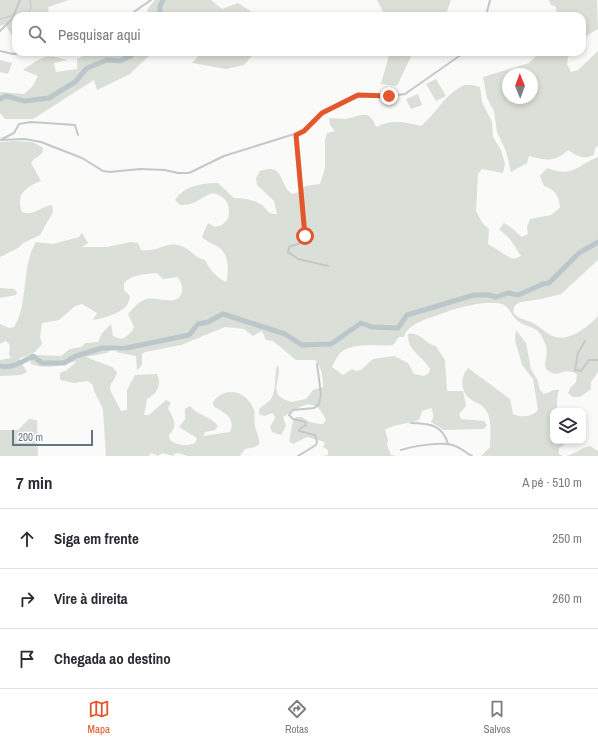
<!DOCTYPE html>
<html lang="pt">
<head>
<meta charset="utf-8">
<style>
  :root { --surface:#fff; --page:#f7f7f7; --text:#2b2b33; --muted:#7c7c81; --line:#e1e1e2; --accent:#e4572e }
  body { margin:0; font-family:"Archivo Narrow",sans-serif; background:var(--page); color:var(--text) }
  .controls { position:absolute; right:12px; bottom:12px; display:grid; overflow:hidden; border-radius:8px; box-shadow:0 2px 6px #0003 }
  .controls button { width:36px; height:36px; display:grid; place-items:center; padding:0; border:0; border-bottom:1px solid var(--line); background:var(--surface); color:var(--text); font:20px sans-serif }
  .compass { position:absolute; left:502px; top:68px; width:36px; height:36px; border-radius:50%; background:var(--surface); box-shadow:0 2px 6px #0003; rotate:359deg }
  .scale { position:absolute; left:12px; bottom:10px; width:81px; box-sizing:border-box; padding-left:4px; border:2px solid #657683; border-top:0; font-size:11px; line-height:14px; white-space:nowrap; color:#657683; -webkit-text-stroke:3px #fff; paint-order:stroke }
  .stop { position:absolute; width:12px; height:12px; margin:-9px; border:3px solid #e4572e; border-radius:50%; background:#fff }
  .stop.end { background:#e4572e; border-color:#fff; box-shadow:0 1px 4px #0008 }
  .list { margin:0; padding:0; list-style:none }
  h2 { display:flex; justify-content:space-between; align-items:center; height:52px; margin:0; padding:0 16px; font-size:17px }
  h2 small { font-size:13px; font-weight:400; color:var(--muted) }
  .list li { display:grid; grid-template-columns:26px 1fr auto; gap:12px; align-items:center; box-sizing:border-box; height:60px; padding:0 16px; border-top:1px solid var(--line) }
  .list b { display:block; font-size:15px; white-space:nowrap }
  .list em { font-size:13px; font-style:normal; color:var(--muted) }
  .icon { flex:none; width:22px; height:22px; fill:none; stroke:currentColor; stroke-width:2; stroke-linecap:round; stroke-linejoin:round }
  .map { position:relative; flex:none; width:598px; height:456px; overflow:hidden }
  .search { position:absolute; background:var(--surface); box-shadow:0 2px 6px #0003; left:12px; right:12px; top:12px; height:44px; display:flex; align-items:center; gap:10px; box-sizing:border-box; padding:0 14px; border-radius:12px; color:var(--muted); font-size:15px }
  .sheet { height:232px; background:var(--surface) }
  nav { display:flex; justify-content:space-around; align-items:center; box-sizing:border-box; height:56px; border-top:1px solid var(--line); background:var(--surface); font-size:11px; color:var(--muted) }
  nav a { display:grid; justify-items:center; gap:2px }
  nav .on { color:var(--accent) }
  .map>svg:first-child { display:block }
  .green { fill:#dadfd7; fill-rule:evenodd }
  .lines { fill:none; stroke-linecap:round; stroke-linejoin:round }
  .stream { stroke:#bbc7cb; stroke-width:1 }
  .river { stroke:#bbc7cb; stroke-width:5 }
  .street { stroke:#c3c8cc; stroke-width:2 }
  .route { stroke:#e4572e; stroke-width:5 }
</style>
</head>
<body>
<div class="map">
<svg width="598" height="456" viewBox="0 0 598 456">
  <rect width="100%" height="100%" fill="#fafaf8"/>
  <path class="green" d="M0 0H69L48 7 49 16H16V43L5 24 0 26Z
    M155 0H211L222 9 238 3 258 16H152L147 10Z
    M377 0H451L446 14 443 16H385Z
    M549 0H597L598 29 588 35 582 42V16H557L556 7 551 5Z
    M598 51V146L595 148 594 155C583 160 577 156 568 150 555 163 545 160 529 156L527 163 511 172 506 151 497 132 494 111 487 98 483 77 529 63 540 52H574L568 57 567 64 571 72 578 70ZM508 74H532V98H508Z
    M92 52H106L112 56H119L128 52H153L130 74 97 90 94 80 33 119H5L0 113V92L24 94 32 87 38 76 23 70C43 57 44 53 67 60L54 63 56 72 77 69V59Z
    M202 52H255L244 65 226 69 192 63Z
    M390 52H413L397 86 381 84Z
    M0 60 12 63 8 74 0 72Z
    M436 79 446 96 436 101 426 84Z
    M465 85H473L480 87 482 102 492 122 493 137 501 150 505 164 503 173 482 169 478 174 476 211 483 224 489 229 488 244C497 249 505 256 514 259L521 256 510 239 499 229 504 223C511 226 515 232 522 237L528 234 527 227 530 219 551 215 560 208C559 196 556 190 544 186L540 176 547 168C573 178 576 166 598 157V260L561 294 541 299 521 302 515 305 513 312C518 319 523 319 531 322 539 326 545 332 552 336 568 343 588 327 598 316V372L591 382V389L580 397H573L568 393 571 387 576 382 577 374C569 370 565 371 557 374 536 370 550 358 546 346 538 323 532 331 518 321 512 316 510 309 504 305 490 298 452 309 438 315 427 319 407 324 404 337H399L393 345C378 347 353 341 340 353 337 356 334 363 332 367L343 375 352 369 356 371 361 370 373 359 394 356 408 363 414 374 424 376 429 373 430 369C423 356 407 351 408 334 420 331 425 344 436 346L445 360 447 391H463L466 406 459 414 461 419 484 421 487 425 484 429 444 430 431 422C434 417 434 414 431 408L422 411 419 420C409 424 393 424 385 430L388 440 387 445 391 455 397 456H324L328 455V450L323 447 325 442 307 437 293 444 289 441 293 421 296 417H302C308 422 315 424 323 424L326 420C314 394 302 406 283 417L286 426 281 435 272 432 270 427 275 418 273 413 264 416 259 414V409C262 406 268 403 271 399 278 388 273 373 278 365 282 374 272 388 279 396 282 399 288 401 291 402L306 399 313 390 323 387C323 378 322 367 315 360H296L273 341 266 340 262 331 253 336 244 329 225 327 181 345 145 352 142 354V365L137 370 136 356 115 352 126 348 125 345 115 346 107 353 86 357 112 367 117 372C116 378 111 382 110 387 109 390 119 406 121 411L127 410V390L135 375 157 374C162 385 157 394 147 399L144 415H149L166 400 171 403 168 408C173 419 179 424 169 435L170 440C176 445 187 447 195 443L197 438 179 427 185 419V409L190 406C198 416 211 416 218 426L215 430 205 432 203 436 230 432C236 419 225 412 214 407L213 402C226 385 247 391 254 410 255 416 254 421 255 426 256 433 260 437 259 444L255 447 245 449 240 456H188L178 453 174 454V456L162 453 158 456 151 453 149 456H106L103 410C101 401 94 396 93 385L88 381 74 383 60 380V373L67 370 77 361C60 365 48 370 31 364L30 361 33 355 61 356 70 349 81 347 86 343 98 342 102 333 111 324 113 336 121 339C127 337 131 333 134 327L128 314C133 308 139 301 147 299 157 296 180 308 182 291 183 286 181 281 177 277L163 279 157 273C146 274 132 274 124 283V290L130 296C130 312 105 318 93 320L97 313 82 304 75 306 59 320 42 323 40 337 42 344 35 352 19 359 27 372 21 375 0 376V360L11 358 9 355 10 345 6 341 0 344V324L9 328 14 327C29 303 21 266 36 242L53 244 79 237 82 233 88 243 82 247H107L131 242 138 243 141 250C155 253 165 242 178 245 189 247 194 258 205 260 210 270 216 277 226 282 229 272 229 256 221 249 215 244 208 243 202 237L208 223 215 227 222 225 228 219C231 205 227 197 213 193 200 197 195 206 180 205L175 200C184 186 202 183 218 183L234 198C244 198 257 200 264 207 269 212 269 214 277 214L274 201 257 185 256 178 260 171C285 162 278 184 292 194L300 192 305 186 320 184 325 168V140L327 133 335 131 330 125 329 118C334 118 340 119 345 119 359 117 369 107 376 127 391 119 405 122 421 126 437 113 445 93 465 85Z
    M418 94 422 105 411 109 406 99Z
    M14 141 33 142 43 148C44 156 35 156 31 163L41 181C26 187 15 194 22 212 33 217 41 206 52 205L53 212 40 235 23 243 18 248 0 257V142Z
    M0 288 14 289 17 292 16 295 0 298Z
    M516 330 526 343 531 369 537 379 540 390 544 394 554 390H559L557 400V411H553V441H570L559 448V454L563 456H481L490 447C490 436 493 419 485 409 481 403 472 402 467 396 460 388 461 376 468 368L510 399 513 414C521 418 532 417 538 410L533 379 522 365 515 340Z
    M29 419 37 420 38 456H0V430H18Z
    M590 446 598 451V456H566C575 454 583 447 590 446Z"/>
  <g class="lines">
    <path class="stream" d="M27 16 31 8 30 0
      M0 19 11 16"/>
    <path class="river" d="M160 16V6L163 0
      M0 99 6 96 24 101 49 98 75 82 87 68 107 60 120 61 131 56 134 52
      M0 366C12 369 23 361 33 356L42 363H64L76 356 102 348H126L189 335 198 324 208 322 223 314 285 334 302 345 331 344 361 323 372 327 398 328 407 315 474 295H489L496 297 508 293 518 295 543 284 549 283 579 253 598 242"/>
    <path class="street" d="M128 16 151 0
      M486 16 490 0
      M0 31 12 19 20 0
      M0 51 13 54 33 52
      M296 135 305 240 303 242 289 247 288 252 298 259 328 266
      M2 139 14 133 19 124 31 122 75 125 78 135
      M0 140 25 139 41 142 82 158 103 171 110 172 140 169 165 170 178 173H189L224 156 304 131 322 113 358 95 389 96 405 94 465 52
      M585 341 578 353 575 370 581 371 589 360H598
      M411 423C430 424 442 424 448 444
      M401 450C413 446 443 441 455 446 461 448 466 453 472 456
      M298 456 316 445 317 442 315 435 299 431V429L306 425 305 422 293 419 289 415 293 410 314 408 319 404 321 394 317 364"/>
  </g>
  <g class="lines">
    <path class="route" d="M305 236 296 135 304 131 322 113 358 95 389 96"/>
  </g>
</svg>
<div class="controls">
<button><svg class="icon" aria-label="layers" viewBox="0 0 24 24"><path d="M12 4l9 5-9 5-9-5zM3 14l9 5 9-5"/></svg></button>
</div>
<svg class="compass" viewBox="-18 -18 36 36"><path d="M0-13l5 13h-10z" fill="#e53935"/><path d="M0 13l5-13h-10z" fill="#7c7c81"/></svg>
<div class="scale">200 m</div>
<div class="stop" style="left:305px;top:236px"></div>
<div class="stop end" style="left:389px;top:96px"></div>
<div class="search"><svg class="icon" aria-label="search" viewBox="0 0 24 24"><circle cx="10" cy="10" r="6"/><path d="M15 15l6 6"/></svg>Pesquisar aqui</div>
</div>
<section class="sheet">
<h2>7 min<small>A pé · 510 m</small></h2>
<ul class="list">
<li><svg class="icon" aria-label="ahead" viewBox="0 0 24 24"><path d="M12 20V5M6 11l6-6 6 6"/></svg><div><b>Siga em frente</b></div><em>250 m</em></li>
<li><svg class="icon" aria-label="right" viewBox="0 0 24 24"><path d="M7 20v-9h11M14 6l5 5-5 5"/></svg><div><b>Vire à direita</b></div><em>260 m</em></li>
<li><svg class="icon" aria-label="arrive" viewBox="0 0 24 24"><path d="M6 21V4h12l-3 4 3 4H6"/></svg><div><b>Chegada ao destino</b></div></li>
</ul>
</section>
<nav>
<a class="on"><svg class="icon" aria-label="map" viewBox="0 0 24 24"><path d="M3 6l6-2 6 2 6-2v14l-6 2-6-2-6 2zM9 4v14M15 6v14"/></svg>Mapa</a>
<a><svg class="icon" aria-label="directions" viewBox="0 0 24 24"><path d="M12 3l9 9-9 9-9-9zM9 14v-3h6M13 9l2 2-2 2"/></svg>Rotas</a>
<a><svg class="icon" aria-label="saved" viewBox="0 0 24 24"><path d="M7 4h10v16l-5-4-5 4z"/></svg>Salvos</a>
</nav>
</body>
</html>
